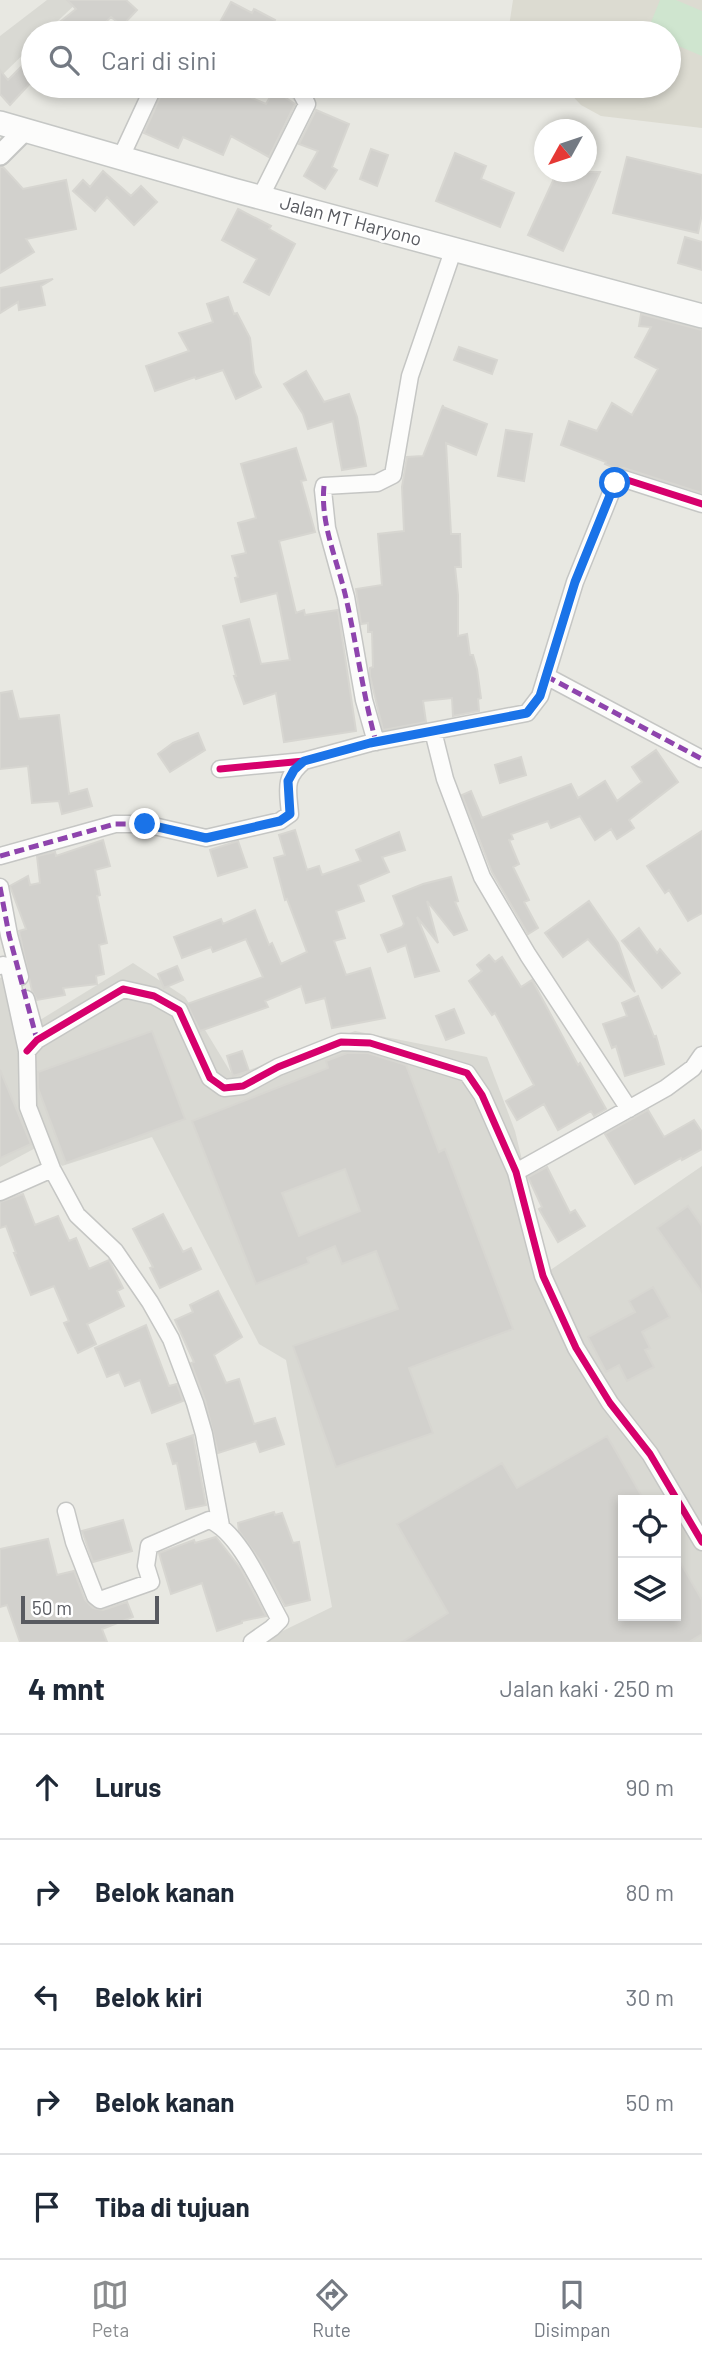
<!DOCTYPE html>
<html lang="id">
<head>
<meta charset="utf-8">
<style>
  :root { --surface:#fff; --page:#f6f6f7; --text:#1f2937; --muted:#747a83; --line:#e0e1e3; --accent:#8a8c8e }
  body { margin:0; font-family:Barlow,sans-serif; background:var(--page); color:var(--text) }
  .controls { position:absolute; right:21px; bottom:21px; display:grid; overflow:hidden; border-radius:0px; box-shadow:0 4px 10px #0003 }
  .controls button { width:63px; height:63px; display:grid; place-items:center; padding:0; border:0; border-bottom:2px solid var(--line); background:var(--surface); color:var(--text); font:35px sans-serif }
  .compass { position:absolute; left:534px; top:119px; width:63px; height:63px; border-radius:50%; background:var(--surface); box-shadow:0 4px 10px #0003; rotate:230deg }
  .scale { position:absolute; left:21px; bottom:18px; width:138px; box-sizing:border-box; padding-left:7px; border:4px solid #585a60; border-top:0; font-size:19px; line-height:24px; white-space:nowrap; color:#585a60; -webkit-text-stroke:5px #fff; paint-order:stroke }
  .stop { position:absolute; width:21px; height:21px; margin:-16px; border:5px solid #1a73e8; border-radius:50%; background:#fff }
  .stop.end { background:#1a73e8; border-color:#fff; box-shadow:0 2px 7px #0008 }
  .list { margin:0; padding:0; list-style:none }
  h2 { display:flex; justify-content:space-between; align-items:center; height:91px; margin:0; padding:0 28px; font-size:30px }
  h2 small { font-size:23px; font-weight:400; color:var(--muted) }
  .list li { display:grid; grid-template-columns:46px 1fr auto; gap:21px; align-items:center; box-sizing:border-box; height:105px; padding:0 28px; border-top:2px solid var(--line) }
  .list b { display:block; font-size:26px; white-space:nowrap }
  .list em { font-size:23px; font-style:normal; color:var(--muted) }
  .icon { flex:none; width:38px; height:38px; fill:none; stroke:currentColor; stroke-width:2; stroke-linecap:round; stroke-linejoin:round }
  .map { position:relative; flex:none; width:702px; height:1642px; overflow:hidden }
  .search { position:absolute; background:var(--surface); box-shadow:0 4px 10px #0003; left:21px; right:21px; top:21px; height:77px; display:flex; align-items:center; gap:18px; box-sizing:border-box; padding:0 24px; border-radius:38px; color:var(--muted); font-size:26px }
  .sheet { height:616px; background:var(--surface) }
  nav { display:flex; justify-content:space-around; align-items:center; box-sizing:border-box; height:98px; border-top:2px solid var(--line); background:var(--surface); font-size:19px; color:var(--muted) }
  nav a { display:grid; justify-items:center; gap:4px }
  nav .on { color:var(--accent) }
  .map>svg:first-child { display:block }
  .industrial { fill:#d9d9d3; fill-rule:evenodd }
  .education { fill:#dcdbd1 }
  .green { fill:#cfe5cf }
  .building { fill:#d2d1cd; stroke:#d7d6d1; stroke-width:2; fill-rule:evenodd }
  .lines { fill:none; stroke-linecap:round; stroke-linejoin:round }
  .minor-casing { stroke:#c5c6c4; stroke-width:19 }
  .tertiary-casing { stroke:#c5c6c4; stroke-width:23 }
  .secondary-casing { stroke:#c5c7c5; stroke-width:26 }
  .minor { stroke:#fcfcfb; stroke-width:16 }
  .tertiary { stroke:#fcfcfb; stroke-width:19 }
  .secondary { stroke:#fcfcfb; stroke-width:23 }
  .quiet { stroke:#8e44ad; stroke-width:5; stroke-dasharray:10 5; stroke-linecap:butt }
  .cycleway-casing { stroke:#fff; stroke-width:11 }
  .cycleway { stroke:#d6006c; stroke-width:7 }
  .route { stroke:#1a73e8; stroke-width:9 }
  .labels { text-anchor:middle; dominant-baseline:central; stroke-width:5; stroke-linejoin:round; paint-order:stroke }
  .street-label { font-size:19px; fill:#585a60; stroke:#fff }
</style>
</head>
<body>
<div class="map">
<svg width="702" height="1642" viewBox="0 0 702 1642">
  <rect width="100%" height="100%" fill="#e8e8e2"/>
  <path class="industrial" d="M47 0H80L45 33H33V45L0 77V36Z
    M133 963 185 997 233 1076 355 1031 487 1057 515 1131 549 1271 702 1166V1642H260L332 1607 286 1360 259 1344 152 1137 62 1166 43 1144 0 1167V978L3 977 27 1028ZM623 1500H676V1616H623Z"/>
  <path class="education" d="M513 0H702V128L601 116 581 105 563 86H669V33H508Z"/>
  <path class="green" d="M660 0H676L702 11V56L669 42V33L647 32Z"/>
  <path class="building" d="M67 0H126L137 10 122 26 111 17 97 30 91 24 79 33H46L76 9Z
    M231 2 252 13 254 9 275 20 268 33H214Z
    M33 55V80L10 105 0 94V70L8 80Z
    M170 86H225L266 104 274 90 295 104 269 157 231 136 223 155 183 137 178 148 144 133 161 95 165 97Z
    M316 110 349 124 332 167 337 170 325 189 304 176 318 151 299 144Z
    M371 149 388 155 377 186 360 179Z
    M455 153 486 166 481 179 514 193 500 227 436 201Z
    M627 157 702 175V214L698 233 613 213Z
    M0 167H3L23 189 66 180 76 229 26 239 34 252 0 273Z
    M103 171 131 196 141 186 157 202 134 225 107 197 95 211 73 191 83 180 90 187Z
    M557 172H600L563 251 528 235Z
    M238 209 271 226 269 229 295 244 269 295 244 282 257 259 222 240Z
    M685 237 702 242V270L678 263Z
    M53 279 41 286 45 305 19 310 18 302 0 313V288Z
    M228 297 234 314 237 313 250 338 254 373 261 387 236 399 223 370 196 379 195 377 155 391 146 366 189 351 179 333 213 322 207 304Z
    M641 314 702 330V493L624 468 617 469 605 464 606 462 561 445 569 421 597 431 612 403 632 415 658 369 635 357 651 327 639 326Z
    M459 347 497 360 492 374 454 360Z
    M306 371 324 402 349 394 357 417 366 466 342 470 333 421 308 429 303 414 284 384Z
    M443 405V407L487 424 476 455 446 443 451 534H460L461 567H455L458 595V636L467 634 470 655H473L477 669 481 698 478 699 479 711 453 716 452 698 423 701 426 722 383 730 370 676V668L373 667 372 632H368V623L361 624 356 589 382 585 378 534 404 531 402 487 407 457 423 456Z
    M506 430 532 434 524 481 498 476Z
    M296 448 306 480 301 481 315 532 279 541 296 613 304 610 305 615 338 610 356 731 284 742 276 693 244 704 234 676H236L223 626 249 619 261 664 290 660 277 593 241 602 235 578 238 577 232 556 246 553 238 523 256 518 241 464Z
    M12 691 19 719 59 715 69 794 87 789 92 806 62 814 59 801 32 803 28 766 0 769V693Z
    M198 733 205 750 170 772 158 754 173 743Z
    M656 750 678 782 629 820 634 828 617 839 611 829 595 840 580 816 551 828 548 821 511 834 513 839 509 840 519 864 513 867 529 900 524 902 538 928 528 934 492 872 462 795 471 791 482 818 571 784 578 798 605 781 617 801 642 782 632 767Z
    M521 757 526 775 500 783 495 765Z
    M295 830 307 870 319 866 322 875 361 861 356 850 399 832 405 850 382 857 389 872 358 885 364 901 336 911 345 938 334 941 346 975 370 968 385 1018 332 1028 325 998 306 1003 301 986 265 1001 268 1007 200 1031 187 1004 263 977 246 939 213 952 211 947 182 958 174 937 221 919 223 924 255 910 269 945 272 943 281 964 307 952 287 899 285 900 274 858 285 855 279 835Z
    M702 831V913L688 921 669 890 665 893 647 866Z
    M103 840 110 866 95 870 100 895 97 896 107 943 99 945 104 974 96 976 97 984 63 988 65 995 37 1000 32 991 19 931 26 929 10 886 28 876 30 885 40 883 37 856 55 852 56 856Z
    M238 841 247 867 218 876 210 850Z
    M451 877 458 901 455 902 467 930 454 935 427 901 438 943 417 917 439 971 415 977 406 945 388 952 381 935 402 927 404 924 393 896 423 884Z
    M589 901 618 943 635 992 588 939 563 957 545 933Z
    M639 928 657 953 660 949 680 973 662 988 622 941Z
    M489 955 495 962 502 957 521 987 532 980 578 1065 580 1063 606 1109 594 1116 591 1111 558 1130 544 1104 517 1120 506 1101 534 1085 495 1013 492 1015 469 981 482 971 477 965Z
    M177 966 183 980 164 988 158 974Z
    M638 996 654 1037 656 1036 664 1064 625 1076 616 1046 612 1048 603 1024 627 1016 622 1003Z
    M454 1009 464 1033 446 1040 436 1016Z
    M152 1031 185 1119 66 1163 38 1088V1072Z
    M242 1051 249 1071 233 1076 227 1056Z
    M347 1053H368L406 1065 439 1152 445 1149 513 1329 409 1368 433 1433 336 1467 293 1346 398 1309 376 1251 342 1264 335 1246 307 1258 309 1263 256 1284 192 1121 328 1068 326 1061ZM345 1169 360 1211 299 1236 282 1193Z
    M0 1070 31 1144 0 1158Z
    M648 1110 664 1137 694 1120 702 1132V1149L682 1160 681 1158 635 1184 605 1134Z
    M547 1167 570 1213 575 1210 585 1226 558 1242 539 1209 542 1207 528 1177Z
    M23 1194 35 1225 58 1216 69 1241 76 1238 89 1269 109 1260 123 1288 117 1291 124 1306 87 1324 96 1344 78 1353 64 1323 69 1321 54 1286 31 1295 14 1253H16L6 1226 0 1228V1202Z
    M688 1206 702 1226V1292L657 1228Z
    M163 1214 183 1252 191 1248 201 1269 160 1288 150 1268 153 1267 133 1229Z
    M653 1287 670 1317 642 1332 650 1348 645 1350 654 1367 627 1381 619 1365 606 1372 588 1337 635 1312 629 1301Z
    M218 1291 242 1337 214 1355 226 1383 239 1379 254 1424 275 1418 284 1444 260 1452 256 1441 218 1453 205 1400 191 1363 194 1362 175 1320 193 1312 190 1305Z
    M146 1325 169 1386 177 1384 183 1401 152 1413 140 1380 125 1386 119 1372 107 1377 95 1348Z
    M193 1435 206 1505 186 1509 177 1463 173 1464 167 1444Z
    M607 1436 644 1500H623V1616H676V1555L702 1600V1634L689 1642H402L448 1613 397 1524 502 1463 517 1488Z
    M274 1512 275 1515 282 1513 293 1543 299 1542 310 1600 285 1606 259 1559 239 1531 238 1523Z
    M123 1520 132 1551 93 1562 82 1531Z
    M216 1537 241 1569 266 1616 242 1621V1623L217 1631 202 1583 171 1594 159 1553 194 1540 195 1543Z
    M48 1539 57 1575 74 1571 85 1600 93 1608 103 1610 127 1602 133 1617 102 1629 107 1642H20L7 1605 0 1607V1549Z"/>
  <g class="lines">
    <g class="minor-casing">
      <path id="minor" d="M121 157 154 86
        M261 196 307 104 300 91 288 86
        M546 676 702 759
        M433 731 445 779 482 877 528 955 629 1109
        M376 742 364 700 346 597 327 528 323 490 324 486 377 483 393 475 410 376 454 248
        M220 769 304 761 370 743 527 713 540 696 575 582 615 483 621 478 702 504
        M0 856 115 824H145L206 838 280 821 290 814C288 790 283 778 304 761
        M0 887 9 935 20 977
        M0 966 3 965 9 968 27 1051 28 1107 52 1169 77 1215 115 1251 150 1302 171 1339 195 1403 204 1434 221 1526
        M26 999 37 1040
        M27 1051 37 1040 123 989 154 996 179 1010 210 1078 224 1088 243 1086 278 1067 341 1042 370 1043 467 1073 482 1095 516 1172 543 1276 576 1348 610 1403 650 1454 702 1542
        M516 1172 666 1088 693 1068 702 1055
        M0 1192 52 1169
        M66 1511 74 1542 95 1596 100 1600 151 1582 146 1566 149 1546 209 1520C240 1532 264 1592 280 1620L272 1628 252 1642"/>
    </g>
    <g class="tertiary-casing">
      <path id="tertiary" d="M0 155 24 131"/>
    </g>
    <g class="secondary-casing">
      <path id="secondary" d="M0 123 233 190 702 316"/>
    </g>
    <use href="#minor" class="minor"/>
    <use href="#tertiary" class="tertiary"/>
    <use href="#secondary" class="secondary"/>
    <path class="quiet" d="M324 486C320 524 338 562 346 598 357 646 363 695 376 742
      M546 676 702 759
      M0 856 115 824H145L206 838 280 821 290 814C288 792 284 777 302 762
      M0 887 9 935 37 1040"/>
    <g class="cycleway-casing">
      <path id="cycleway" d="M220 769 304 761 370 743 527 713 540 696 575 582 615 483 621 478 702 504
        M27 1051 37 1040 123 989 154 996 179 1010 210 1078 224 1088 243 1086 278 1067 341 1042 370 1043 467 1073 482 1095 516 1172 543 1276 576 1348 610 1403 650 1454 702 1542"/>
    </g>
    <use href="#cycleway" class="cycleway"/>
  </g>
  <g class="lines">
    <path class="route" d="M145 824 206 838 280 821 290 814 288 781 294 770 304 761 370 743 527 713 540 696 575 582 615 483"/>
  </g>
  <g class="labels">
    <g class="street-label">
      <text transform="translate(351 220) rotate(15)">Jalan MT Haryono</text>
    </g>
  </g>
</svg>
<div class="controls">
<button><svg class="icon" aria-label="locate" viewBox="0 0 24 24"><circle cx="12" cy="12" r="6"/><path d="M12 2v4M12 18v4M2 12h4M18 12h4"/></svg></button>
<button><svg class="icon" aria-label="layers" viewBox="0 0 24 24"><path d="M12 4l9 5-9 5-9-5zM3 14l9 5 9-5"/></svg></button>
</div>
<svg class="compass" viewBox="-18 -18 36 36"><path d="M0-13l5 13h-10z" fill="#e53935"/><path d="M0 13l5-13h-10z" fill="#747a83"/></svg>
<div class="scale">50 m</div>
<div class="stop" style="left:615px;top:483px"></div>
<div class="stop end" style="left:145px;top:824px"></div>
<div class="search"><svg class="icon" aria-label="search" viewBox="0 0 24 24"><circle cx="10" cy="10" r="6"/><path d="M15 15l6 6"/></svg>Cari di sini</div>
</div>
<section class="sheet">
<h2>4 mnt<small>Jalan kaki · 250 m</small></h2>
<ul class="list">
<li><svg class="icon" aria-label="ahead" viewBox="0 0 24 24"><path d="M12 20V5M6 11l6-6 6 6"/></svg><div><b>Lurus</b></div><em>90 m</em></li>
<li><svg class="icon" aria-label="right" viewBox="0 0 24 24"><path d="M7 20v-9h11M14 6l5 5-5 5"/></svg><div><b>Belok kanan</b></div><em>80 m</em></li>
<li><svg class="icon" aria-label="left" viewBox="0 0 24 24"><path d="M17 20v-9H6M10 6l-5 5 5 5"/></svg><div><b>Belok kiri</b></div><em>30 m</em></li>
<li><svg class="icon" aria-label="right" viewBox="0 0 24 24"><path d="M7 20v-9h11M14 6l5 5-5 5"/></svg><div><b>Belok kanan</b></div><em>50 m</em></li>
<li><svg class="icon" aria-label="arrive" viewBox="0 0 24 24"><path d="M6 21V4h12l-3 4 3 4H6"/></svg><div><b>Tiba di tujuan</b></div></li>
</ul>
</section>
<nav>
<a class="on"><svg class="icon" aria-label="map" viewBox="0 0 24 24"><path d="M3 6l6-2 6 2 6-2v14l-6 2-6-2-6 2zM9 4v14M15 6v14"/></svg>Peta</a>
<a><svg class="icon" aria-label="directions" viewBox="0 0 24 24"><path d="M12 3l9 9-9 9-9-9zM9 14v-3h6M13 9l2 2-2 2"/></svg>Rute</a>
<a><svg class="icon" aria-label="saved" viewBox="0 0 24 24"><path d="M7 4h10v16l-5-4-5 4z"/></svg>Disimpan</a>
</nav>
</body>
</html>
